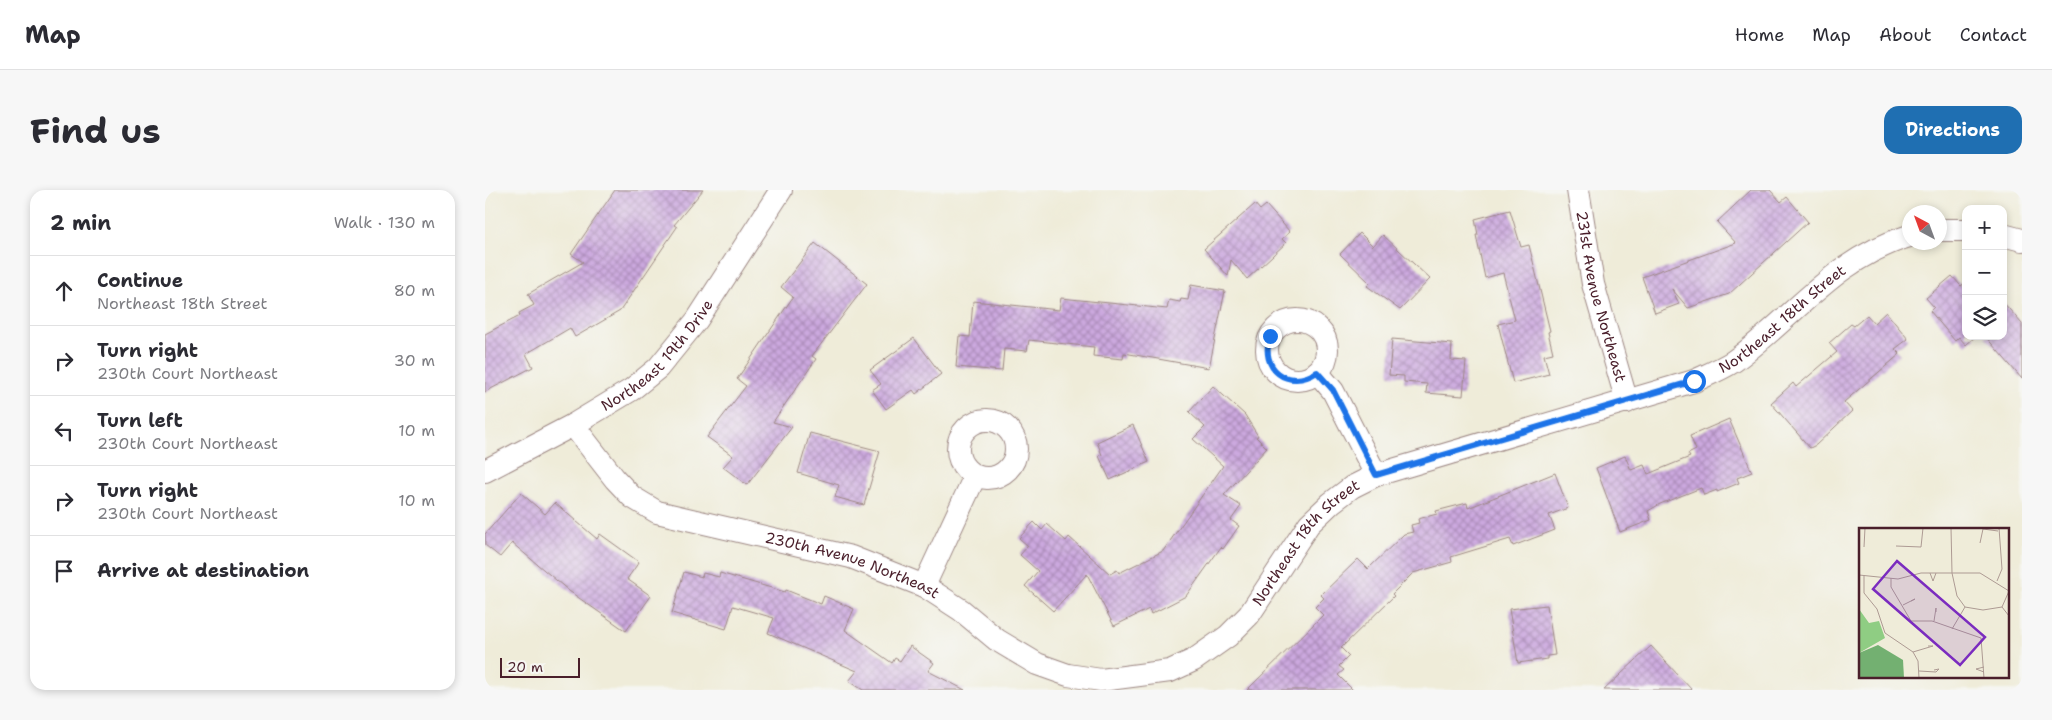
<!DOCTYPE html>
<html lang="en">
<head>
<meta charset="utf-8">
<style>
  :root { --surface:#fff; --page:#f7f7f7; --text:#2b2b33; --muted:#7c7c81; --line:#e1e1e2; --accent:#1f6fb2 }
  body { margin:0; font-family:"Shantell Sans",sans-serif; background:var(--page); color:var(--text) }
  .controls { position:absolute; right:15px; top:15px; display:grid; overflow:hidden; border-radius:10px; box-shadow:0 2px 8px #0003 }
  .controls button { width:45px; height:45px; display:grid; place-items:center; padding:0; border:0; border-bottom:1px solid var(--line); background:var(--surface); color:var(--text); font:25px sans-serif }
  .compass { position:absolute; left:1417px; top:15px; width:45px; height:45px; border-radius:50%; background:var(--surface); box-shadow:0 2px 8px #0003; rotate:319deg }
  .scale { position:absolute; left:15px; bottom:12px; width:80px; box-sizing:border-box; padding-left:5px; border:2px solid #4a1f2b; border-top:0; font-size:14px; line-height:18px; white-space:nowrap; color:#4a1f2b; -webkit-text-stroke:4px #f6f6f2; paint-order:stroke }
  .stop { position:absolute; width:15px; height:15px; margin:-11px; border:4px solid #1a73e8; border-radius:50%; background:#fff }
  .stop.end { background:#1a73e8; border-color:#fff; box-shadow:0 1px 5px #0008 }
  .list { margin:0; padding:0; list-style:none }
  h2 { display:flex; justify-content:space-between; align-items:center; height:65px; margin:0; padding:0 20px; font-size:21px }
  h2 small { font-size:16px; font-weight:400; color:var(--muted) }
  .list li { display:grid; grid-template-columns:32px 1fr auto; gap:15px; align-items:center; box-sizing:border-box; height:70px; padding:0 20px; border-top:1px solid var(--line) }
  .list b { display:block; font-size:19px; white-space:nowrap }
  .list p { margin:0; font-size:16px; white-space:nowrap; color:var(--muted) }
  .list em { font-size:16px; font-style:normal; color:var(--muted) }
  .icon { flex:none; width:28px; height:28px; fill:none; stroke:currentColor; stroke-width:2; stroke-linecap:round; stroke-linejoin:round }
  .map { position:relative; flex:none; width:1537px; height:500px; overflow:hidden; border-radius:15px }
  header { display:flex; align-items:center; gap:30px; box-sizing:border-box; height:70px; padding:0 25px; background:var(--surface); border-bottom:1px solid var(--line) }
  header strong { font-size:24px }
  nav { display:flex; gap:28px; margin-inline-start:auto; font-size:18px }
  .intro { display:flex; align-items:center; justify-content:space-between; box-sizing:border-box; height:120px; padding:0 30px }
  h1 { margin:0; font-size:35px }
  .button { padding:12px 22px; border-radius:15px; background:var(--accent); color:#fff; font-size:18px; font-weight:700 }
  main { display:flex; gap:30px; padding:0 30px }
  aside { flex:1; background:var(--surface); border-radius:15px; box-shadow:0 2px 8px #0003 }
  .map>svg:first-child { display:block }
  .building { fill:url(#building-cross-hatch) }
  .lines { fill:none; stroke-linecap:round; stroke-linejoin:round }
  .street-casing { stroke:#9c8682; stroke-width:24 }
  .street { stroke:#fff; stroke-width:22 }
  .route { stroke:#1a73e8; stroke-width:6 }
  .labels { text-anchor:middle; dominant-baseline:central; stroke-width:4.5; stroke-linejoin:round; paint-order:stroke }
  .street-label { font-size:15px; fill:#4a1f2b; stroke:#f6f6f2 }
  .inset-road { fill:none; stroke:#ad9a93; stroke-width:1 }
  .view { fill:#7b2cbf; fill-opacity:0.15; stroke:#7b2cbf; stroke-width:2.5 }
  .inset-edge { fill:none; stroke:#4a1f2b; stroke-width:2.5 }
</style>
</head>
<body>
<header>
<strong>Map</strong>
<nav><a>Home</a><a>Map</a><a>About</a><a>Contact</a></nav>
</header>
<div class="intro"><h1>Find us</h1><a class="button">Directions</a></div>
<main>
<aside>
<h2>2 min<small>Walk · 130 m</small></h2>
<ul class="list">
<li><svg class="icon" aria-label="ahead" viewBox="0 0 24 24"><path d="M12 20V5M6 11l6-6 6 6"/></svg><div><b>Continue</b><p>Northeast 18th Street</p></div><em>80 m</em></li>
<li><svg class="icon" aria-label="right" viewBox="0 0 24 24"><path d="M7 20v-9h11M14 6l5 5-5 5"/></svg><div><b>Turn right</b><p>230th Court Northeast</p></div><em>30 m</em></li>
<li><svg class="icon" aria-label="left" viewBox="0 0 24 24"><path d="M17 20v-9H6M10 6l-5 5 5 5"/></svg><div><b>Turn left</b><p>230th Court Northeast</p></div><em>10 m</em></li>
<li><svg class="icon" aria-label="right" viewBox="0 0 24 24"><path d="M7 20v-9h11M14 6l5 5-5 5"/></svg><div><b>Turn right</b><p>230th Court Northeast</p></div><em>10 m</em></li>
<li><svg class="icon" aria-label="arrive" viewBox="0 0 24 24"><path d="M6 21V4h12l-3 4 3 4H6"/></svg><div><b>Arrive at destination</b></div></li>
</ul>
</aside>
<div class="map">
<svg width="1537" height="500" viewBox="0 0 1537 500">
  <defs>
    <pattern id="building-cross-hatch" width="8" height="8" patternUnits="userSpaceOnUse" patternTransform="scale(1.25)"><rect width="8" height="8" fill="#cca9df"/><path d="M0 0l8 8M0 8l8-8" fill="none" stroke="#a889b5"/></pattern>
  </defs>
  <rect width="100%" height="100%" fill="#f6f6f2"/>
  <filter id="ink" filterUnits="userSpaceOnUse"><feTurbulence type="fractalNoise" baseFrequency=".02" numOctaves="2"/><feDisplacementMap in="SourceGraphic" scale="10" xChannelSelector="R" yChannelSelector="G"/><feConvolveMatrix kernelMatrix="1 2 1 2 8 2 1 2 1" color-interpolation-filters="sRGB"/></filter>
  <filter id="wash" filterUnits="userSpaceOnUse"><feTurbulence type="fractalNoise" baseFrequency=".0096" numOctaves="4" result="noise"/><feDisplacementMap in="SourceGraphic" scale="20" xChannelSelector="R" yChannelSelector="G"/><feGaussianBlur stdDeviation="1.12" result="paint"/><feColorMatrix in="noise" values="0 0 0 0 0 0 0 0 0 0 0 0 0 0 0 0 0 1.4 0 .05"/><feComposite in="paint" operator="in"/></filter>
  <g filter="url(#wash)">
    <rect width="100%" height="100%" fill="#efecd9"/>
    <g id="blocks">
      <path class="building" d="M130 0H218L189 35 192 37 135 121 90 147 85 138 41 164 48 177 0 202V144L35 126 34 123 49 115 43 104 98 72 86 64Z
        M1266 0H1285L1296 12 1302 7 1323 32 1244 104 1203 118 1187 99 1194 114 1170 123 1157 87 1251 53 1232 32Z
        M770 14 775 20 781 15 805 42 797 49 801 53 762 89 746 70 743 86 719 59Z
        M1025 20 1036 57 1044 55 1065 141 1063 142 1068 163 1059 165 1064 184 1028 193 1013 134 1030 130 1018 83 1000 88 991 45H993L990 29Z
        M875 43 888 56 898 45 945 89 915 120 882 96 885 93 855 64Z
        M330 53 382 94 327 166 331 169 288 232 307 237 262 295 238 277 248 266 222 247 261 196 252 189 308 107 296 97Z
        M1467 86 1476 96 1481 92V146H1491L1481 155 1474 147 1470 151 1445 121 1449 117 1441 108Z
        M706 95 740 101 724 178 639 163 638 169 608 166 609 157 544 150 542 161 519 159 517 181 471 177 474 146 485 147 488 111 574 120 576 108 682 119 684 110 695 112 696 109 703 110Z
        M1518 112 1537 134V189L1500 146H1518Z
        M1401 122 1423 149 1410 159 1415 164 1359 212 1367 221 1331 255 1325 258 1286 213 1308 193 1311 197 1352 162 1344 153 1366 134 1369 136 1382 125 1389 133Z
        M429 148 456 184 431 204 428 200 401 219 387 200 396 194 385 180Z
        M907 149 967 154 966 170 981 171 978 206 941 203 942 194 919 192V186L904 185Z
        M728 196 760 225 773 246 771 247 782 258 739 305 756 316 746 330 754 336 738 359 736 357 701 406 666 424 664 419 629 436 602 384 568 421 540 396 553 381 535 365 543 356 534 348 549 332 557 340 562 334 581 351 584 347 625 384 632 380 634 383 678 361 738 276 708 249 720 237 704 222Z
        M1244 229 1267 282 1252 288 1254 293 1232 302V300L1219 305 1216 298 1175 314 1163 321 1166 330 1135 342 1111 278 1140 266 1146 280 1159 275 1163 284 1205 267 1203 264 1211 260 1205 246Z
        M648 235 664 272 625 290 614 266 617 265 612 252Z
        M325 243 395 261 379 315 350 307 354 295 313 283Z
        M1070 283 1083 318 1064 325 1070 340 1028 356 1025 349 966 367 967 372 928 383 907 404 909 406 856 458 864 466 854 476 859 480 853 485 868 500H762L838 425 830 417 839 408 836 405 873 369 883 379 919 344 928 342 926 335 934 333 933 329 952 324 951 321 982 313 983 318Z
        M36 303 60 324 70 313 112 349 115 344 154 372 142 389 166 406 141 441 84 401 27 353 15 367 0 355V344Z
        M199 382 217 387 218 383 234 387 235 383 300 402 301 400 336 414 339 406 369 419 360 440 407 473 410 468 415 471 425 456 449 473 443 481 480 500H378L364 491 372 481 283 443 289 428 248 416 241 439 187 423Z
        M1062 415 1070 465 1062 466V469L1033 473 1024 419Z
        M1166 456 1207 500H1119Z"/>
    </g>
  </g>
  <g filter="url(#ink)">
    <use href="#blocks" fill-opacity="0" stroke="#9c8682" stroke-width="1"/>
    <g class="lines">
      <g class="street-casing">
        <g id="street">
          <path id="s1" d="M1093 0 1108 94 1142 212"/>
          <path d="M1454 40H1481"/>
          <path d="M1518 45 1537 50"/>
          <circle cx="812" cy="160" r="30"/>
          <path d="M832 182 848 201 891 285"/>
          <circle cx="502" cy="259" r="29"/>
          <path id="s2" d="M88 235 130 289 147 307 172 322 366 367 439 396 476 420 512 450 552 474 583 485 616 490 685 481 709 470 743 446 764 425 824 334 846 313 867 297 891 285 1209 191C1222 185 1237 179 1249 171 1311 126 1347 70 1424 46"/>
          <path id="s3" d="M0 281 88 235 146 200 173 178 212 130 296 0"/>
          <path d="M439 396 490 286"/>
        </g>
      </g>
      <use href="#street" class="street"/>
    </g>
  </g>
  <g class="lines" filter="url(#ink)">
    <path class="route" d="M785 146C774 179 803 201 832 182L848 200 891 285 1209 191"/>
  </g>
  <g class="labels">
    <g class="street-label">
      <text stroke="none"><textPath href="#s1" startOffset="109">231st Avenue Northeast</textPath></text>
      <text stroke="none"><textPath href="#s2" startOffset="1404">Northeast 18th Street</textPath></text>
      <text stroke="none"><textPath href="#s3" startOffset="210">Northeast 19th Drive</textPath></text>
      <text stroke="none"><textPath href="#s2" startOffset="864">Northeast 18th Street</textPath></text>
      <text stroke="none"><textPath href="#s2" startOffset="325">230th Avenue Northeast</textPath></text>
    </g>
  </g>
  <g transform="translate(1374 338)">
    <rect width="150" height="150" fill="#efecd9"/>
    <path d="M19 117 44 132 45 150H0V125Z" fill="#73b071"/>
    <path d="M0 81 10 95 20 93 26 110 0 125Z" fill="#8fcd83"/>
    <path class="inset-road" d="M92 0 93 45 98 68 106 79M121 15 124 1 139 3M37 18 62 19 64 0M5 19 6 0M71 45 74 53 77 45M0 47 39 51 62 45H121L150 63M5 47V65L18 81 26 105 54 124 59 133 60 150M32 50V59L52 93H73L122 110 125 150M138 53 143 41 140 0M150 63 143 79 150 88M44 77 56 71 52 73M106 79 124 82 143 79M75 93 77 80V84M93 101 106 79M54 124 74 118H69M60 143 77 144 80 141 75 142M125 144 117 141 125 139"/>
    <path class="view" d="M38 33 126 109 101 137 14 61Z"/>
    <rect width="150" height="150" class="inset-edge"/>
  </g>
</svg>
<div class="controls">
<button>+</button>
<button>−</button>
<button><svg class="icon" aria-label="layers" viewBox="0 0 24 24"><path d="M12 4l9 5-9 5-9-5zM3 14l9 5 9-5"/></svg></button>
</div>
<svg class="compass" viewBox="-18 -18 36 36"><path d="M0-13l5 13h-10z" fill="#e53935"/><path d="M0 13l5-13h-10z" fill="#7c7c81"/></svg>
<div class="scale">20 m</div>
<div class="stop" style="left:1209px;top:191px"></div>
<div class="stop end" style="left:785px;top:146px"></div>
</div>
</main>
</body>
</html>
